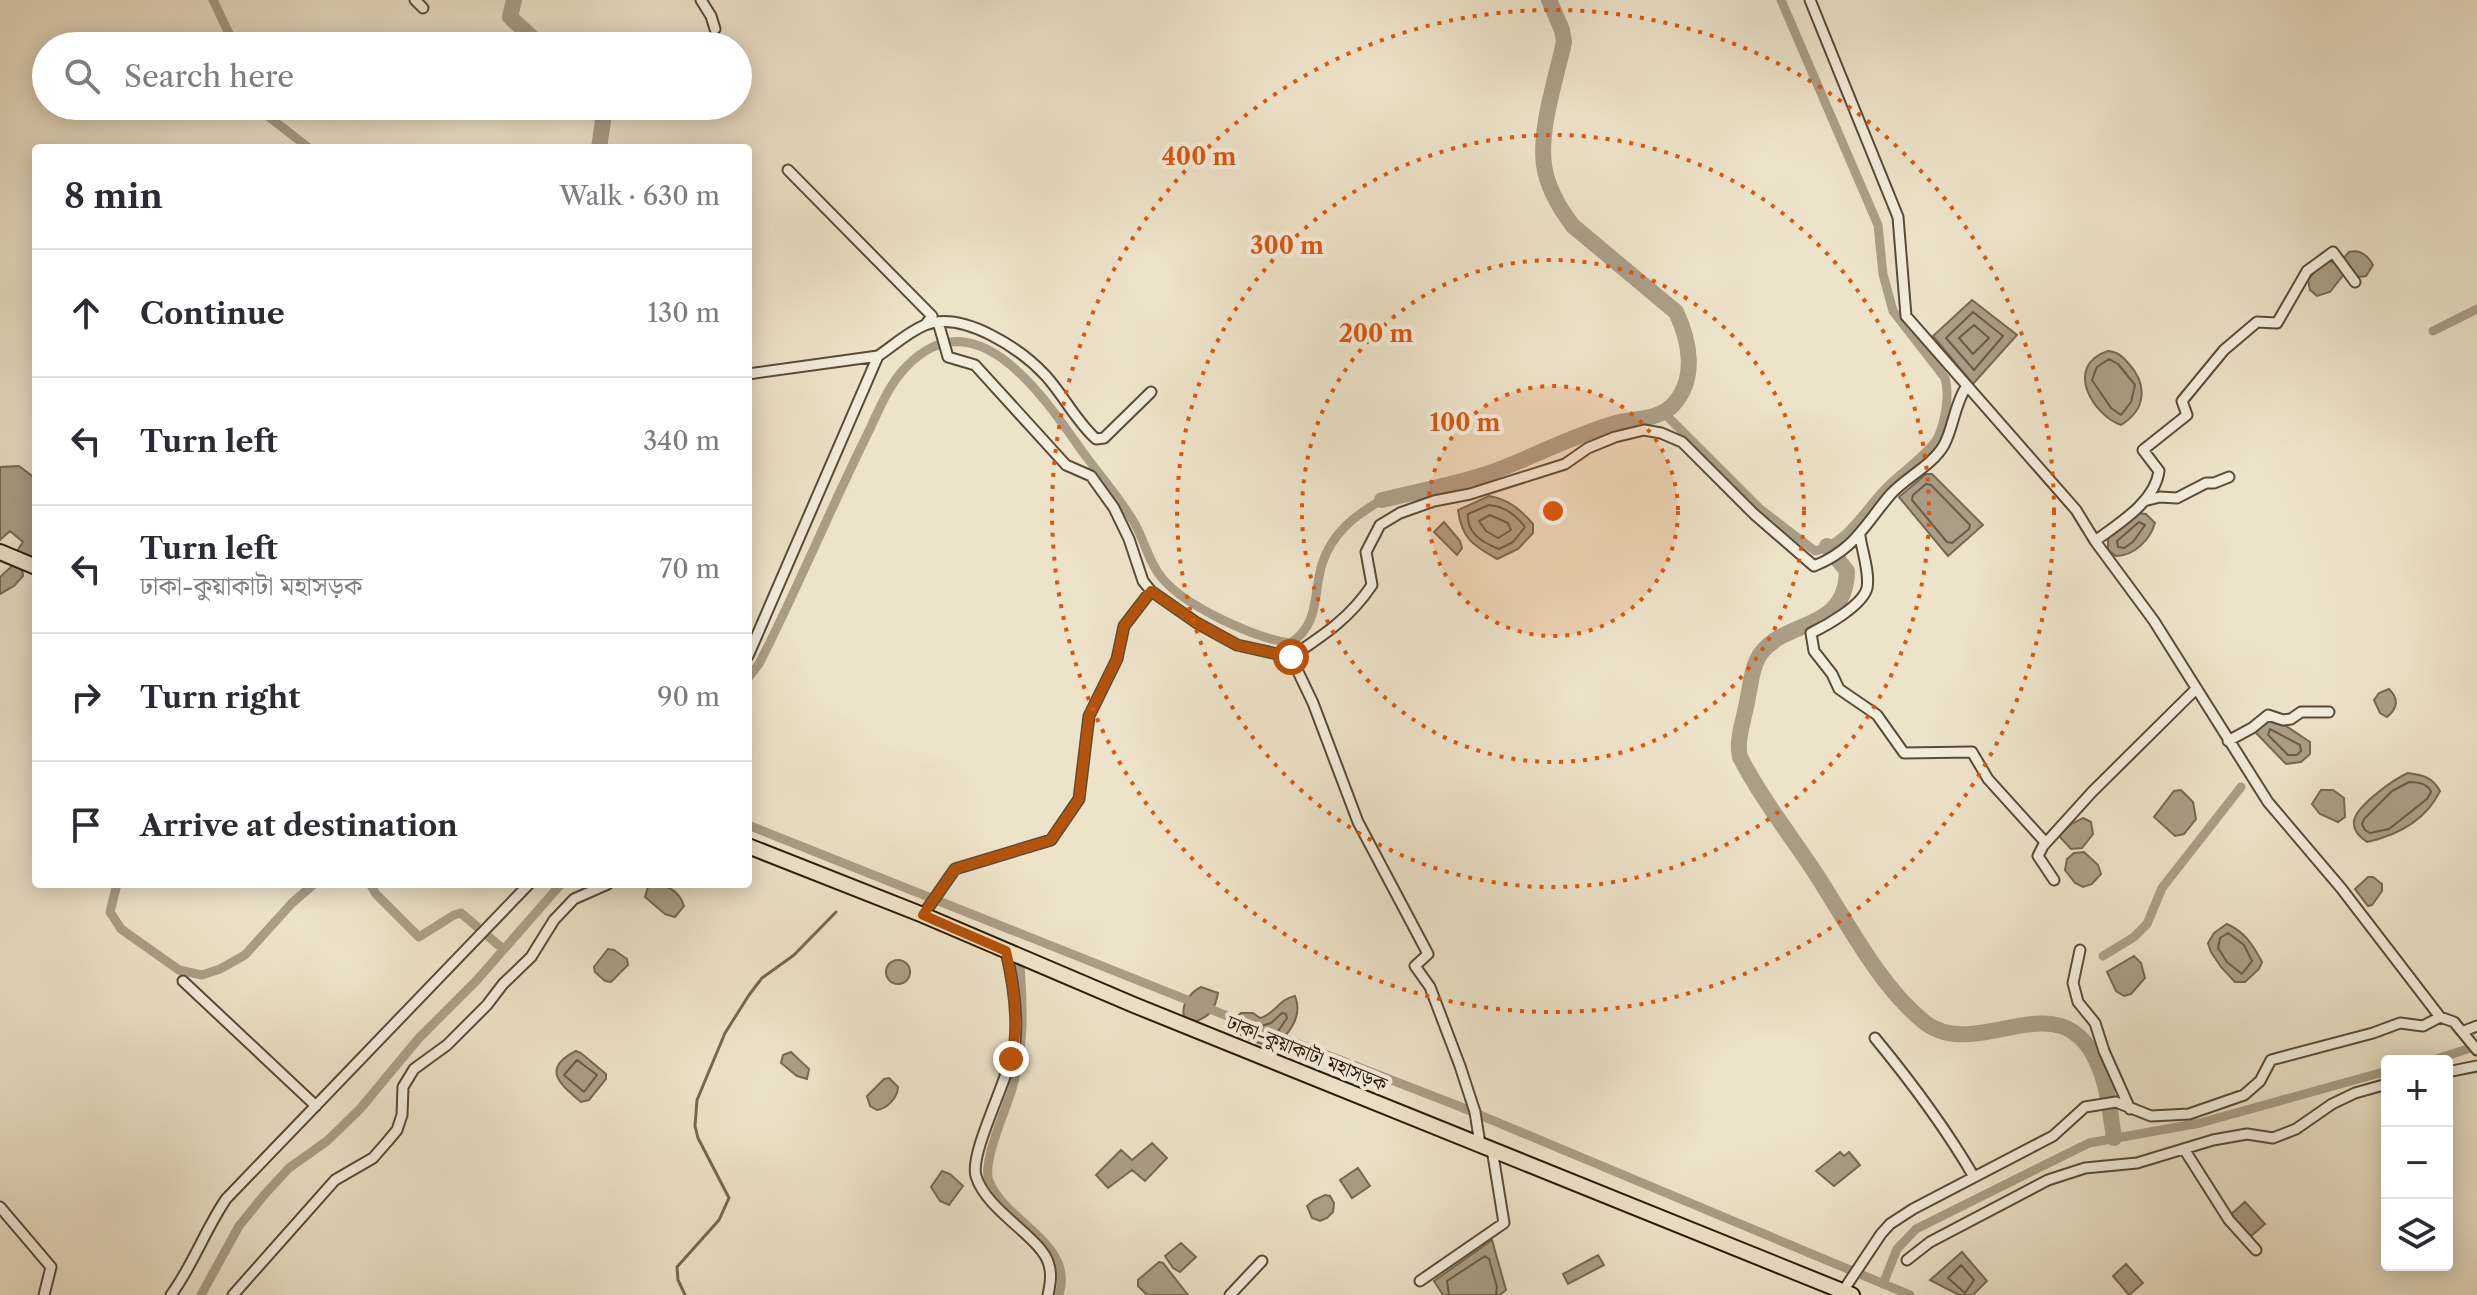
<!DOCTYPE html>
<html lang="en">
<head>
<meta charset="utf-8">
<style>
  :root { --surface:#fff; --page:#f2f2f3; --text:#2b2b33; --muted:#7c7c81; --line:#e1e1e2 }
  body { margin:0; font-family:"Libre Caslon Text","Noto Serif Bengali",serif; background:var(--page); color:var(--text) }
  .controls { position:absolute; right:24px; bottom:24px; display:grid; overflow:hidden; border-radius:8px; box-shadow:0 4px 20px #0003 }
  .controls button { width:72px; height:72px; display:grid; place-items:center; padding:0; border:0; border-bottom:2px solid var(--line); background:var(--surface); color:var(--text); font:40px sans-serif }
  .stop { position:absolute; width:24px; height:24px; margin:-18px; border:6px solid #b45309; border-radius:50%; background:#fff }
  .stop.end { background:#b45309; border-color:#fff; box-shadow:0 2px 8px #0008 }
  .list { margin:0; padding:0; list-style:none }
  h2 { display:flex; justify-content:space-between; align-items:center; height:104px; margin:0; padding:0 32px; font-size:34px }
  h2 small { font-size:26px; font-weight:400; color:var(--muted) }
  .list li { display:grid; grid-template-columns:52px 1fr auto; gap:24px; align-items:center; box-sizing:border-box; height:128px; padding:0 32px; border-top:2px solid var(--line) }
  .list b { display:block; font-size:30px; white-space:nowrap }
  .list p { margin:0; font-size:26px; white-space:nowrap; color:var(--muted) }
  .list em { font-size:26px; font-style:normal; color:var(--muted) }
  .icon { flex:none; width:44px; height:44px; fill:none; stroke:currentColor; stroke-width:2; stroke-linecap:round; stroke-linejoin:round }
  .map { position:relative; flex:none; width:2477px; height:1295px; overflow:hidden }
  .search { position:absolute; background:var(--surface); box-shadow:0 4px 20px #0003; left:32px; top:32px; width:720px; height:88px; display:flex; align-items:center; gap:20px; box-sizing:border-box; padding:0 28px; border-radius:44px; color:var(--muted); font-size:30px }
  .panel { position:absolute; background:var(--surface); box-shadow:0 4px 20px #0003; left:32px; top:144px; width:720px; height:744px; border-radius:8px }
  .map>svg:first-child { display:block }
  .water { fill:#aa9e87; stroke:#766853; stroke-width:2 }
  .lines { fill:none; stroke-linecap:round; stroke-linejoin:round }
  .shore { stroke:#6a5b46; stroke-width:2 }
  .stream { stroke:#766853; stroke-width:3 }
  .canal { stroke:#aa9e87; stroke-width:9 }
  .river { stroke:#aa9e87; stroke-width:16 }
  .street-casing { stroke:#5a4b37; stroke-width:13 }
  .primary-casing { stroke:#291806; stroke-width:18 }
  .street { stroke:#f3eddc; stroke-width:9 }
  .primary { stroke:#ede3c9; stroke-width:14 }
  .route { stroke:#b45309; stroke-width:10 }
  .ring { fill:none; stroke:#de560c; stroke-width:4; stroke-dasharray:4 8 }
  .labels { text-anchor:middle; dominant-baseline:central; stroke-width:8; stroke-linejoin:round; paint-order:stroke }
  .street-label { font-size:20px; fill:#291806; stroke:#f3eddc }
  .centre { fill:#de560c; stroke:#f3eddc; stroke-width:4 }
  .ring-label { font-size:24px; text-anchor:middle; font-weight:bold; fill:#de560c; stroke:#f3eddc; stroke-width:8; stroke-linejoin:round; paint-order:stroke }
</style>
</head>
<body>
<div class="map">
<svg width="2477" height="1295" viewBox="0 0 2477 1295">
  <rect width="100%" height="100%" fill="#ede3c9"/>
  <filter id="stains"><feTurbulence type="fractalNoise" baseFrequency=".0025" numOctaves="4"/><feColorMatrix values="0 0 0 0 .2 0 0 0 0 .09 0 0 0 0 .02 0 0 0 .5 -.17"/></filter>
  <radialGradient id="worn" r=".72"><stop offset=".6" stop-color="#630" stop-opacity="0"/><stop offset="1" stop-color="#630" stop-opacity=".3"/></radialGradient>
  <path class="water" d="M2349 252C2360 249 2368 256 2373 265L2366 276 2359 277 2342 260Z
    M2329 260 2337 265 2344 274 2330 292 2317 296 2310 290 2308 280 2320 265Z
    M1972 300 2017 335 1973 384 1933 336Z
    M2108 351C2118 352 2122 356 2129 364 2147 384 2147 409 2121 425 2093 415 2063 366 2108 351Z
    M19 466 36 479V559L17 551 23 542 10 531 0 540V467Z
    M1926 474H1932L1983 525 1948 556 1899 497Z
    M1489 496C1508 499 1520 509 1533 524V533L1518 549 1497 559C1473 545 1462 539 1458 510Z
    M2136 513 2146 514 2155 523C2150 540 2134 556 2116 556L2108 550V538Z
    M1444 522 1460 541 1462 548 1457 555 1434 532Z
    M14 564 22 568 23 576 14 586 0 594V577Z
    M2389 689C2399 699 2398 708 2387 717L2380 713 2374 700 2379 693Z
    M2270 720 2286 726 2310 742V754L2301 762 2286 764 2256 733 2264 723Z
    M2408 773C2423 775 2432 777 2440 791 2426 820 2398 835 2367 842 2360 837 2353 831 2354 821 2356 806 2394 779 2408 773Z
    M2181 790 2193 802 2196 819 2184 834 2175 836 2154 817 2174 791Z
    M2321 790H2333L2344 798 2345 817 2338 822 2320 814 2312 804Z
    M2083 818 2091 822 2093 834 2082 848 2071 849 2059 836 2071 824Z
    M2084 852 2098 865 2101 874 2092 884 2083 887 2075 883 2065 870 2067 859 2074 853Z
    M2368 877H2373L2382 884V891L2372 905 2368 906 2355 889Z
    M649 884C665 884 679 890 684 906L675 917 665 914 645 897Z
    M2227 924C2245 932 2253 945 2262 962L2259 969 2245 982H2235L2221 967 2211 952 2208 943 2214 933Z
    M608 949 614 950 627 959 628 965 611 982 605 981 595 972 594 967Z
    M2134 956 2141 963 2145 978 2131 994 2124 996 2116 991 2107 972Z
    M886 972a12 12 0 1 1 24 0a12 12 0 1 1-24 0Z
    M1201 987 1218 993C1215 1010 1209 1017 1194 1022L1184 1017C1181 1004 1190 993 1201 987Z
    M1295 996C1303 1016 1290 1032 1276 1046 1260 1046 1238 1036 1228 1024L1241 1013H1253L1260 1018C1275 1014 1279 999 1295 996Z
    M576 1051 581 1053 606 1074V1079L589 1100 581 1102C561 1085 540 1069 576 1051Z
    M791 1052 809 1069 807 1079 797 1076 781 1063 783 1055Z
    M889 1078 898 1087C898 1097 887 1109 877 1110L870 1106 867 1096 884 1079Z
    M1152 1143 1167 1158 1145 1181 1132 1170 1108 1188 1096 1175 1121 1150 1132 1160Z
    M1840 1152 1844 1156 1849 1152 1860 1165 1834 1186 1816 1171Z
    M1358 1168 1370 1186 1352 1198 1340 1180Z
    M942 1171 950 1174 963 1186 949 1205 940 1201 931 1187Z
    M1325 1195 1330 1196 1334 1203 1333 1212 1327 1218 1320 1221 1312 1218 1307 1206 1314 1200Z
    M2245 1202 2265 1224 2250 1237 2230 1215Z
    M1492 1240 1506 1290 1500 1295H1443L1434 1281Z
    M1181 1243 1196 1257 1180 1272 1173 1268 1165 1256Z
    M1962 1252 1987 1281 1973 1295H1959L1930 1280Z
    M1598 1255 1604 1265 1568 1284 1563 1274Z
    M1159 1262 1163 1263 1188 1295H1147L1138 1286V1280Z
    M2126 1264 2143 1283 2129 1295 2113 1276Z"/>
  <g class="lines">
    <path class="shore" d="M1973 312 2003 336 1974 370 1946 338Z
      M1974 325 1989 338 1973 354 1959 338Z
      M2109 359 2118 364 2135 385 2131 402 2121 415 2111 408 2092 380 2097 367Z
      M1926 484 1931 485 1970 525 1969 529 1952 543 1947 542 1912 500 1913 495Z
      M1489 505C1504 506 1516 515 1525 527L1513 542 1499 549C1483 543 1466 532 1468 514Z
      M1490 515 1508 523 1511 530 1498 538 1486 531 1479 521Z
      M2139 522 2145 525 2133 542 2124 548 2118 547 2117 541Z
      M2270 729 2300 745 2301 751 2297 755H2288L2268 735Z
      M2409 782C2417 782 2428 783 2431 792L2427 799 2389 829 2370 833 2365 830 2362 824 2364 819 2392 791Z
      M2228 933 2244 945 2252 961 2242 974 2227 962 2218 948 2220 938Z
      M1282 1013 1286 1014 1287 1018 1274 1037H1267L1258 1032V1027L1271 1023Z
      M577 1060 597 1075 584 1092 564 1075Z
      M1961 1265 1974 1280 1965 1293 1948 1278Z
      M1449 1295 1447 1281 1485 1256 1489 1259 1497 1287 1496 1295"/>
    <path class="stream" d="M685 1295 678 1280 677 1267 719 1220 729 1198 698 1138 695 1126 697 1100 725 1033 749 995 762 978 794 955 836 912"/>
    <path class="canal" d="M213 0 235 46
      M255 106 309 148
      M2433 331 2477 309
      M1664 413 1759 508 1815 551C1848 544 1866 507 1888 486 1901 473 1928 454 1937 439 1945 424 1950 395 1945 378L1893 311 1883 274 1878 225 1781 0
      M748 678 759 664 770 642C803 575 832 506 865 439 877 415 887 386 907 366 977 294 1045 399 1082 451 1100 476 1120 498 1135 524 1145 542 1149 563 1162 578 1185 606 1254 638 1290 643 1320 625 1313 594 1322 564 1332 533 1355 515 1382 500
      M748 825 1245 1023
      M117 884 110 912 121 929 179 970 202 975 220 969 245 955 292 903 314 884
      M370 884 376 894 419 937 454 915 461 913 503 949
      M2103 956 2134 937 2147 924 2162 888 2241 787
      M1020 964C1023 1008 1025 1049 1011 1092 1005 1112 982 1162 989 1181 1006 1224 1075 1242 1059 1295
      M1273 1034 1456 1105 1910 1295
      M2430 1061 2477 1046
      M1883 1284 1897 1249 1916 1229 2089 1143 2200 1123 2387 1071
      M201 1295 239 1226 265 1194 289 1168 327 1141 360 1109 419 1038 477 980 561 884"/>
    <path class="river" d="M514 0 510 17 541 46
      M598 106 603 121 599 148
      M1382 500C1419 491 1459 484 1495 471 1535 456 1574 435 1616 423 1634 418 1659 420 1673 405 1697 379 1690 341 1676 312L1573 226C1560 209 1547 187 1544 165 1539 129 1556 79 1564 42L1562 30 1549 0
      M1827 546 1847 571C1846 631 1787 619 1761 653 1751 667 1750 691 1746 707 1743 722 1736 742 1740 757 1761 798 1791 836 1816 874 1847 922 1879 985 1923 1021 1979 1068 2068 967 2103 1078 2109 1097 2111 1119 2114 1138"/>
    <g class="street-casing">
      <path id="street" d="M415 0 423 8
        M701 0 711 16 715 29
        M1810 0 1898 217 1906 316 2076 510 2095 541 2154 621 2268 802 2341 888 2440 1017
        M788 170 932 316 926 324
        M938 322 948 357 975 365 1066 465 1091 476 1114 508 1129 539 1143 581 1151 591 1197 623 1237 645 1291 657C1324 635 1350 618 1372 585L1366 552 1380 525 1400 513 1434 501 1470 494 1565 464 1588 448 1615 437 1644 430 1661 433 1682 442 1754 514 1814 566C1854 550 1864 526 1890 495 1906 477 1932 466 1944 445 1954 426 1954 406 1966 387
        M748 374 878 356
        M2144 501 2160 497 2177 498 2206 483H2214L2229 477
        M1860 536C1862 551 1870 573 1867 588 1863 605 1826 626 1811 633L1814 651 1832 674 1839 689 1877 715 1904 753 1972 752 1988 779 2045 842 2038 856 2054 880
        M2095 541C2118 524 2155 502 2159 471L2143 450 2187 415 2182 401 2224 350 2257 322 2277 323 2307 271 2333 252 2355 282
        M748 656 878 356C893 346 908 332 925 325 963 310 1021 349 1046 376 1064 396 1076 421 1096 439L1104 438 1151 392
        M1291 657 1313 703 1358 822 1428 954 1415 966 1430 987 1460 1066 1475 1112 1480 1144
        M2228 741 2252 728 2268 715 2283 720 2291 719 2301 712H2329
        M2044 845 2092 792 2196 689
        M923 915 955 869 1051 840 1079 799 1089 716 1117 659 1124 626 1151 591
        M2080 950 2073 983 2078 1002 2095 1023 2104 1051 2130 1109
        M1006 951C1013 981 1018 1012 1015 1042 1011 1075 969 1152 976 1176 986 1211 1043 1238 1049 1265 1052 1275 1050 1285 1048 1295
        M183 981 316 1106
        M2464 1031 2477 1026
        M1875 1038C1912 1083 1945 1127 1974 1177
        M2447 1072 2477 1066
        M2184 1149 2229 1220 2256 1250
        M0 1207 51 1267 44 1295
        M1907 1260 1930 1242 2048 1180 2085 1168 2137 1163 2213 1140 2247 1134 2273 1138 2296 1129 2332 1104 2355 1093 2387 1084
        M1420 1281 1504 1223 1492 1149
        M1843 1291 1881 1234 1890 1224 1913 1209 2053 1136 2085 1107 2116 1102 2151 1116 2189 1114 2244 1095 2260 1081 2271 1060 2373 1033 2400 1023 2423 1026 2440 1017 2454 1022 2477 1050
        M171 1295C193 1265 205 1230 226 1199L529 884
        M233 1295 335 1180 373 1158 387 1142 397 1130 402 1115 403 1087 414 1069 447 1045 487 1005 503 984 531 957 554 920 574 899 608 884
        M1230 1295 1262 1261"/>
    </g>
    <g class="primary-casing">
      <path id="primary" d="M0 552 36 567
        M748 846 923 915 1134 1005 1852 1295"/>
    </g>
    <use href="#street" class="street"/>
    <use href="#primary" class="primary"/>
  </g>
  <g class="lines">
    <path class="route" d="M1011 1059C1020 1024 1014 986 1006 951L923 915 955 869 1051 840 1065 820 1079 799 1089 716 1117 659 1124 626 1151 591 1197 623 1237 645 1291 657"/>
  </g>
  <circle cx="1553" cy="511" r="125" fill="#de560c" fill-opacity=".12"/>
  <g class="ring">
    <circle cx="1553" cy="511" r="125"/>
    <circle cx="1553" cy="511" r="251"/>
    <circle cx="1553" cy="511" r="376"/>
    <circle cx="1553" cy="511" r="501"/>
  </g>
  <g class="labels">
    <g class="street-label">
      <text transform="translate(1307 1053) rotate(22)">ঢাকা-কুয়াকাটা মহাসড়ক</text>
    </g>
  </g>
  <circle cx="1553" cy="511" r="12" class="centre"/>
  <g class="ring-label">
    <text x="1199" y="165">400 m</text>
    <text x="1287" y="254">300 m</text>
    <text x="1376" y="342">200 m</text>
    <text x="1465" y="431">100 m</text>
  </g>
  <rect width="100%" height="100%" filter="url(#stains)"/>
  <rect width="100%" height="100%" fill="url(#worn)"/>
</svg>
<div class="controls">
<button>+</button>
<button>−</button>
<button><svg class="icon" aria-label="layers" viewBox="0 0 24 24"><path d="M12 4l9 5-9 5-9-5zM3 14l9 5 9-5"/></svg></button>
</div>
<div class="stop" style="left:1291px;top:657px"></div>
<div class="stop end" style="left:1011px;top:1059px"></div>
<div class="search"><svg class="icon" aria-label="search" viewBox="0 0 24 24"><circle cx="10" cy="10" r="6"/><path d="M15 15l6 6"/></svg>Search here</div>
<section class="panel">
<h2>8 min<small>Walk · 630 m</small></h2>
<ul class="list">
<li><svg class="icon" aria-label="ahead" viewBox="0 0 24 24"><path d="M12 20V5M6 11l6-6 6 6"/></svg><div><b>Continue</b></div><em>130 m</em></li>
<li><svg class="icon" aria-label="left" viewBox="0 0 24 24"><path d="M17 20v-9H6M10 6l-5 5 5 5"/></svg><div><b>Turn left</b></div><em>340 m</em></li>
<li><svg class="icon" aria-label="left" viewBox="0 0 24 24"><path d="M17 20v-9H6M10 6l-5 5 5 5"/></svg><div><b>Turn left</b><p>ঢাকা-কুয়াকাটা মহাসড়ক</p></div><em>70 m</em></li>
<li><svg class="icon" aria-label="right" viewBox="0 0 24 24"><path d="M7 20v-9h11M14 6l5 5-5 5"/></svg><div><b>Turn right</b></div><em>90 m</em></li>
<li><svg class="icon" aria-label="arrive" viewBox="0 0 24 24"><path d="M6 21V4h12l-3 4 3 4H6"/></svg><div><b>Arrive at destination</b></div></li>
</ul>
</section>
</div>
</body>
</html>
